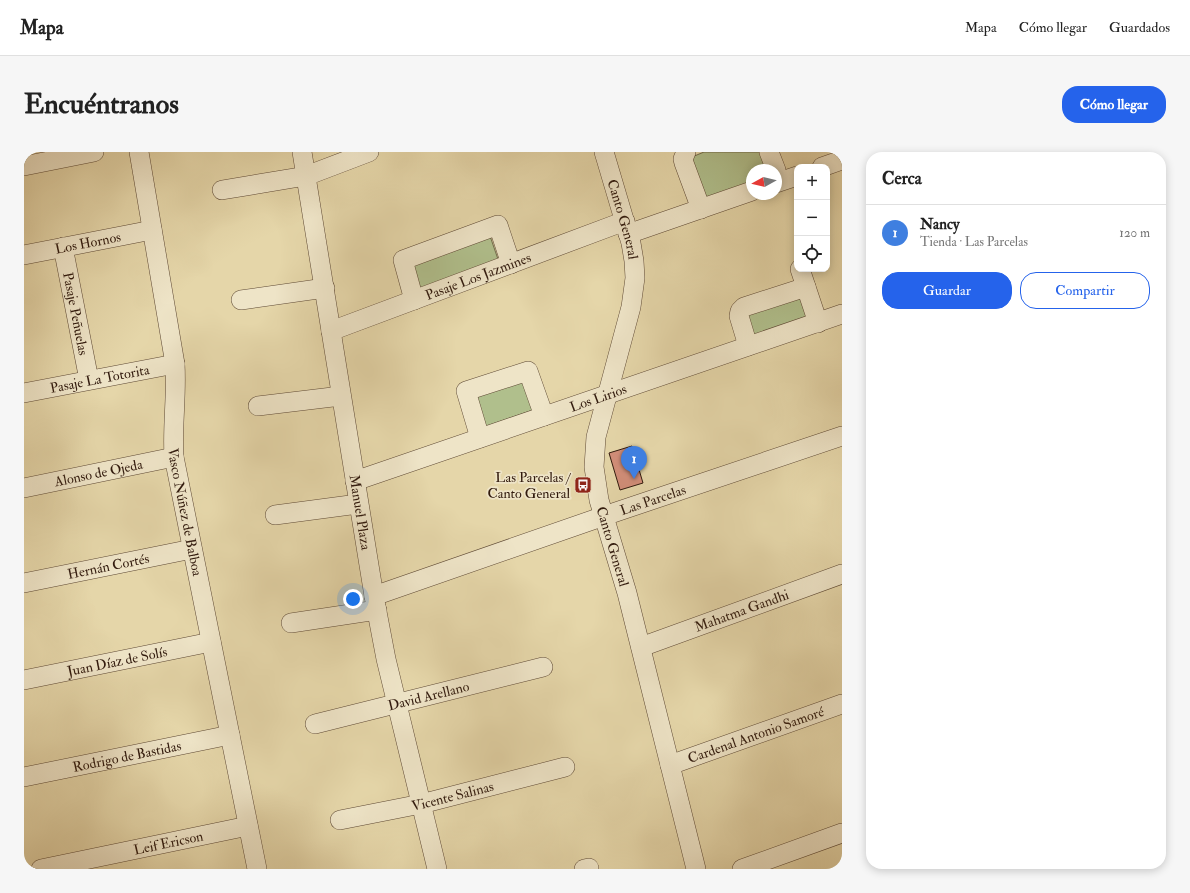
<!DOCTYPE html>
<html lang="es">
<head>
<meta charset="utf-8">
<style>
  :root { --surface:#fff; --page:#f6f6f6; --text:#222; --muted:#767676; --line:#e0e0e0; --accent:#2563eb }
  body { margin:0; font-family:"IM FELL Double Pica",serif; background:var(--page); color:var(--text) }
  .controls { position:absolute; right:12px; top:12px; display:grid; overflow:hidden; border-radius:8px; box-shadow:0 2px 10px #0003 }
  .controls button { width:36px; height:36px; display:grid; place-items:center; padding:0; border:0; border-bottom:1px solid var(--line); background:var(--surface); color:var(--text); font:20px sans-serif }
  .compass { position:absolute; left:722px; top:12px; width:36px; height:36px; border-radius:50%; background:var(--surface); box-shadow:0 2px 10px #0003; rotate:262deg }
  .you { position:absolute; left:329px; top:447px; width:14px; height:14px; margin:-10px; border:3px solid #fff; border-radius:50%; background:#1a73e8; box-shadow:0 0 0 6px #1a73e833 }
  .badge { display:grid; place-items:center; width:26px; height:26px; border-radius:50%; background:var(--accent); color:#fff; font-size:13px; font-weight:700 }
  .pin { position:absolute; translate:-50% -33px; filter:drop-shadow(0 1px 2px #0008) }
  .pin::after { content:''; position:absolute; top:21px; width:14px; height:12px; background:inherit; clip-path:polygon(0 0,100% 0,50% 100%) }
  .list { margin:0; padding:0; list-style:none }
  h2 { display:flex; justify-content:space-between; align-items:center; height:52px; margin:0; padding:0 16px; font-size:17px }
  h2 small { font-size:13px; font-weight:400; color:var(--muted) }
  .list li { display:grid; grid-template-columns:26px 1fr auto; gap:12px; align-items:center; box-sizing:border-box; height:56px; padding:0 16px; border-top:1px solid var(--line) }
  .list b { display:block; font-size:15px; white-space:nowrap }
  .list p { margin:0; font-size:13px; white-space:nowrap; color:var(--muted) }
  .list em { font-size:13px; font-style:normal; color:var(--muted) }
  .actions { display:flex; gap:8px; padding:12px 16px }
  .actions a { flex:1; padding:9px 0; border:1px solid var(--accent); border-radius:16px; text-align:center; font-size:14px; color:var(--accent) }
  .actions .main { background:var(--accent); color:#fff }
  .icon { flex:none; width:22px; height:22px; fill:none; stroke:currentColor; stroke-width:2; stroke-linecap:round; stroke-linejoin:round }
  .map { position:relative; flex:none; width:818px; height:717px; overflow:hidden; border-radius:16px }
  header { display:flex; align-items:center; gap:24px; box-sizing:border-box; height:56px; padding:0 20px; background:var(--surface); border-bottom:1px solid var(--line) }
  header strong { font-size:19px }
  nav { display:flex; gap:22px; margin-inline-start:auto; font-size:14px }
  .intro { display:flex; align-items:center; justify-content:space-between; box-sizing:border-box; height:96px; padding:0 24px }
  h1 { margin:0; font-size:28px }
  .button { padding:10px 18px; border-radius:16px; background:var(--accent); color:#fff; font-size:14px; font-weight:700 }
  main { display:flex; gap:24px; padding:0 24px }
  aside { flex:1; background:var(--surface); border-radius:16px; box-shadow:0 2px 10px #0003 }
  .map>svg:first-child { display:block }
  .green { fill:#b0bf8c; stroke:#706c4d }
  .building { fill:#d28e79; stroke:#311a0e }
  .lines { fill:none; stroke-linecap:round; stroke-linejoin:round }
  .minor-casing { stroke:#5e4935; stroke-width:20 }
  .minor { stroke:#eee4c7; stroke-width:19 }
  .labels { text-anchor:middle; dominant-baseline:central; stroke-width:3.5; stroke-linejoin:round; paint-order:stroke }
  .street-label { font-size:14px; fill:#311a0e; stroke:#eee4c7 }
  .poi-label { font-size:14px; fill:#311a0e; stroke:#eee4c7; text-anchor:end }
</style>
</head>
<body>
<header>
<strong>Mapa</strong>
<nav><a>Mapa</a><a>Cómo llegar</a><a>Guardados</a></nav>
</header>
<div class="intro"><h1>Encuéntranos</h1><a class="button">Cómo llegar</a></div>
<main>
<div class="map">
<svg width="818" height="717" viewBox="0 0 818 717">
  <rect width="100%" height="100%" fill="#e5d6a9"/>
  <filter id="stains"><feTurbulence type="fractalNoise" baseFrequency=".005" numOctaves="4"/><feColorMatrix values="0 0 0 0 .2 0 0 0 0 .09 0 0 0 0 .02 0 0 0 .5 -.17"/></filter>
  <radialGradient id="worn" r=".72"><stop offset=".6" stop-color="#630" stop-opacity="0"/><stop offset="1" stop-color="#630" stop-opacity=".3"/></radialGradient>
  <path class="green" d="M680 0H742L750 18H728V38L683 48 666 12 668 5Z
    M466 84 476 113 395 141 385 113Z
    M775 142 785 165 725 185 722 159Z
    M497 226 509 258 460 275 449 243Z"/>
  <path class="building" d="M608 294 619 331 596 338 585 301Z"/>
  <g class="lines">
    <g class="minor-casing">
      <g id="minor">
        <path id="s1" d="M115 0 151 212C153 243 148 274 150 305L233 717"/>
        <path id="s2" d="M278 0 350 444 362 507 413 717"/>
        <path id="s3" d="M580 0 607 91 610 109 611 126 607 155 572 285 570 315 575 348 603 441 672 717"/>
        <path d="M662 0 659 7 660 11 677 57"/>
        <path d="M745 0 752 18"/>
        <path d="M0 14 70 0"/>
        <path d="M798 15 818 8"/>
        <path d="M752 31 773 24"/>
        <path d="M198 38 282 24 345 0"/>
        <path d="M604 82 728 39"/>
        <path id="s4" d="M39 95 65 228"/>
        <path id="s5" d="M0 103 128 78"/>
        <path d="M776 117 794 171"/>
        <path d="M217 148 301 136"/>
        <path d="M390 148 379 108 474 73 487 112"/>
        <path id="s6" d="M307 179 601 69"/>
        <path d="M724 194 715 164 716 159 720 155 782 135"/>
        <path id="s7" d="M0 241 151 212"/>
        <path d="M234 254 317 244"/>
        <path d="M456 286 442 239 504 219 520 264"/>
        <path id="s8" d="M331 329 818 162"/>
        <path id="s9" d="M0 336 150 305"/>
        <path d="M251 363 334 352"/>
        <path id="s10" d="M0 431 168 397"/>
        <path id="s11" d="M350 444 580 364 818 284"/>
        <path d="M267 471 353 458"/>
        <path id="s12" d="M617 495 818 422"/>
        <path id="s13" d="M0 528 187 490"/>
        <path id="s14" d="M291 572 519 515"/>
        <path id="s15" d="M646 613 818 552"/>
        <path id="s16" d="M0 625 206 583"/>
        <path id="s17" d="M316 668 397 652 541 615"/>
        <path id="s18" d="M17 717 224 674"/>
        <path d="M560 717 565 716"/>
        <path d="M718 717 818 681"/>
      </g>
    </g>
    <use href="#minor" class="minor"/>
  </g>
  <defs>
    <g id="bus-square" transform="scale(0.9)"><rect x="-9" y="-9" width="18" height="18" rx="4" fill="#8f2418" stroke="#eee4c7"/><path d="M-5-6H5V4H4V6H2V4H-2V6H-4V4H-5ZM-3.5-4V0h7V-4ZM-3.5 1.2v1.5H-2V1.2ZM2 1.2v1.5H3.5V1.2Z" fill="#fff"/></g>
  </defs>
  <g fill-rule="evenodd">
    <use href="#bus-square" x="559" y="333"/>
  </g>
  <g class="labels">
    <g class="street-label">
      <text stroke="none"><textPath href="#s3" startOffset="70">Canto General</textPath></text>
      <text stroke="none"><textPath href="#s5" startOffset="65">Los Hornos</textPath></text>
      <text stroke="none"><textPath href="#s6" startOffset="157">Pasaje Los Jazmines</textPath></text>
      <text stroke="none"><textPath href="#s4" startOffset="68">Pasaje Peñuelas</textPath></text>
      <text stroke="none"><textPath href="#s7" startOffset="77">Pasaje La Totorita</textPath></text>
      <text stroke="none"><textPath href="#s8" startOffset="257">Los Lirios</textPath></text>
      <text stroke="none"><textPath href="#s9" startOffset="76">Alonso de Ojeda</textPath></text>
      <text stroke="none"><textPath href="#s11" startOffset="295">Las Parcelas</textPath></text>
      <text stroke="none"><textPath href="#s1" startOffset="364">Vasco Núñez de Balboa</textPath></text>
      <text stroke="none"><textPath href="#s2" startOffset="365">Manuel Plaza</textPath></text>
      <text stroke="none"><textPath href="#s3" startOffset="406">Canto General</textPath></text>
      <text stroke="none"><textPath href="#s10" startOffset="86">Hernán Cortés</textPath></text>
      <text stroke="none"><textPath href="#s12" startOffset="107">Mahatma Gandhi</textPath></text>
      <text stroke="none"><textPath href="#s13" startOffset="95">Juan Díaz de Solís</textPath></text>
      <text stroke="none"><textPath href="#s14" startOffset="117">David Arellano</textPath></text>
      <text stroke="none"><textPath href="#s15" startOffset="91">Cardenal Antonio Samoré</textPath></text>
      <text stroke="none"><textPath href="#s16" startOffset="105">Rodrigo de Bastidas</textPath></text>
      <text stroke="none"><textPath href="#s17" startOffset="115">Vicente Salinas</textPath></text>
      <text stroke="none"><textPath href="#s18" startOffset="130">Leif Ericson</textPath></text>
    </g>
    <g class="poi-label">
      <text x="546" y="325">Las Parcelas /<tspan x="546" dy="16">Canto General</tspan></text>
    </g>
  </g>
  <rect width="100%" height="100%" filter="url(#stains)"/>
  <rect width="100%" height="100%" fill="url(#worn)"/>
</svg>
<div class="controls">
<button>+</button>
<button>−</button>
<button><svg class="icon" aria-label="locate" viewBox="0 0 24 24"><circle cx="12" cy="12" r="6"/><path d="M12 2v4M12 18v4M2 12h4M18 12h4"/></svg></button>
</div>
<svg class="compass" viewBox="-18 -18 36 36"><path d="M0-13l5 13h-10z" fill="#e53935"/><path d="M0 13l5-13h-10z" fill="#767676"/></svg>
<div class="you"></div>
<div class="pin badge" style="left:610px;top:327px;background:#3f7fe0">1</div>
</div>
<aside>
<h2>Cerca<small></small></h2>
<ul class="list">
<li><span class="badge" style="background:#3f7fe0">1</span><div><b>Nancy</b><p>Tienda · Las Parcelas</p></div><em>120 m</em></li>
</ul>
<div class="actions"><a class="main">Guardar</a><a>Compartir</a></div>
</aside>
</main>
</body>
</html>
